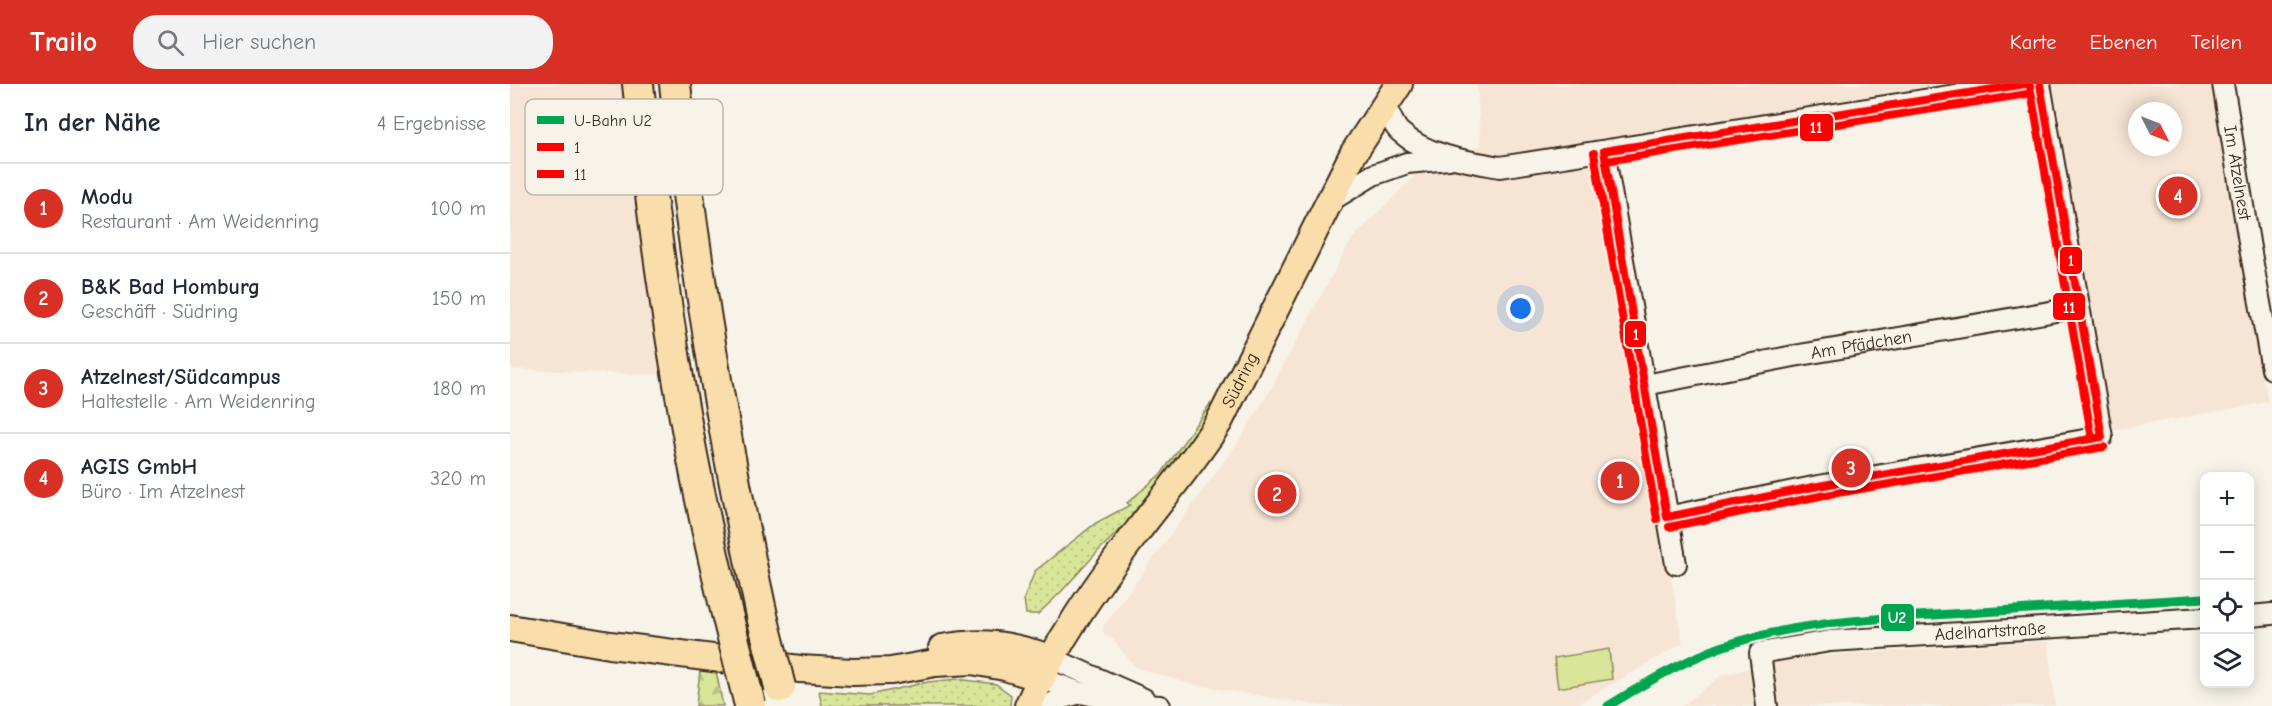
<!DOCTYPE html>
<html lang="de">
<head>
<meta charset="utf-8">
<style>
  :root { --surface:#fff; --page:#f2f2f3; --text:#1f2937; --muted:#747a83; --line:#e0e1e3; --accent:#d93025 }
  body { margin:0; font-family:"Comic Neue",sans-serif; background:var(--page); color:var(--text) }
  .controls { position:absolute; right:18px; bottom:18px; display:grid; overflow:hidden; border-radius:12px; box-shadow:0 3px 15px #0003 }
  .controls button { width:54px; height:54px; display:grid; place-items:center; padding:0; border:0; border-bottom:2px solid var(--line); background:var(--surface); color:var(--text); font:30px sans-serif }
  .compass { position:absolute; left:1618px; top:18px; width:54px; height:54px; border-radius:50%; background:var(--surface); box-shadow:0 3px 15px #0003; rotate:132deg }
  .you { position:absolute; left:1011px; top:225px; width:21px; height:21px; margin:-15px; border:4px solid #fff; border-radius:50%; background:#1a73e8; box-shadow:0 0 0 9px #1a73e833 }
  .badge { display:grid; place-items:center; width:39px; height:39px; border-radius:50%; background:var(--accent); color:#fff; font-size:20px; font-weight:700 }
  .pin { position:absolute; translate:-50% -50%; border:3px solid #fff; box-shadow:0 2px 6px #0006 }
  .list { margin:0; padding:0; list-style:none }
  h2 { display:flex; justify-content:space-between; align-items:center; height:78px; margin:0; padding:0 24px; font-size:26px }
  h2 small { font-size:20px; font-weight:400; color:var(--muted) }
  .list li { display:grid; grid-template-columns:39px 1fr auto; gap:18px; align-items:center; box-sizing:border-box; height:90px; padding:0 24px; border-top:2px solid var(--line) }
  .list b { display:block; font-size:22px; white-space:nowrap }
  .list p { margin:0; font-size:20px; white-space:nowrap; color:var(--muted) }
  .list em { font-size:20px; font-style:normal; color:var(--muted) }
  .icon { flex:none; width:33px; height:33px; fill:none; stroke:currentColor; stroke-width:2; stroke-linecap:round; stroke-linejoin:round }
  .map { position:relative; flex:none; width:1762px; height:622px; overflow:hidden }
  header { display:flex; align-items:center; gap:36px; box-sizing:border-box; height:84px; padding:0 30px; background:var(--accent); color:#fff }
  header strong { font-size:28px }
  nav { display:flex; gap:33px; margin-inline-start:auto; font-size:21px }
  .search { width:420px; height:54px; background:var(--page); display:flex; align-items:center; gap:15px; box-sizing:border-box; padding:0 21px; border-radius:24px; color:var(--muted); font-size:22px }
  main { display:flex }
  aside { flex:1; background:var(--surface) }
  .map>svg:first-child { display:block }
  .built { fill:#f6e5d4; fill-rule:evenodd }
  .grass { fill:url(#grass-dots); stroke:#8a885c; stroke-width:1.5 }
  .forest { fill:url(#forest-firs); stroke:#8a885c; stroke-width:1.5 }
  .pitch { fill:#d9e699; stroke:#8a885c; stroke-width:1.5 }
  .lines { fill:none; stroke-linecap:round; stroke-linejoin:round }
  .minor-casing { stroke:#3b2a1e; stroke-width:24 }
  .major-casing { stroke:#3b2a1e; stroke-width:30 }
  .highway-casing { stroke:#3b2a1e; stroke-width:34 }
  .minor { stroke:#f7f3e8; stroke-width:20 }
  .major { stroke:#f9deab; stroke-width:26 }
  .highway { stroke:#f9deab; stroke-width:30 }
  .highway-bridge-casing { stroke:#3b2a1e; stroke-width:34; stroke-linecap:butt }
  .highway-bridge { stroke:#f9deab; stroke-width:30 }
  .bus-1-casing { stroke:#f7f3e8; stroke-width:12 }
  .bus-2-casing { stroke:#f7f3e8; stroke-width:12 }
  .bus-1 { stroke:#f00; stroke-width:8 }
  .bus-2 { stroke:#f00; stroke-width:8 }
  .metro-1-casing { stroke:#f7f3e8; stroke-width:14 }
  .metro-1 { stroke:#00a54f; stroke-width:9 }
  .labels { text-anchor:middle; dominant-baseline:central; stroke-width:5; stroke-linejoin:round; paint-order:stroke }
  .street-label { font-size:18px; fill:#3b2a1e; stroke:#f7f3e8 }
  .key { fill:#f7f3e8; stroke:#bfb7ab; stroke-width:1.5 }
  .key-label { font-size:16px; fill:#3b2a1e }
  .line-badge { stroke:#f7f3e8; stroke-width:2 }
  .badge-label { font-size:16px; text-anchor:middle; font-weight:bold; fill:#fff }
</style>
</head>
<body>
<header>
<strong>Trailo</strong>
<div class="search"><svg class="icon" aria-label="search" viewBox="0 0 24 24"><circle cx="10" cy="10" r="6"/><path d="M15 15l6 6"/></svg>Hier suchen</div>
<nav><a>Karte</a><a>Ebenen</a><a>Teilen</a></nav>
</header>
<main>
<aside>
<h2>In der Nähe<small>4 Ergebnisse</small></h2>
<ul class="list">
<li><span class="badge">1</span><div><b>Modu</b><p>Restaurant · Am Weidenring</p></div><em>100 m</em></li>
<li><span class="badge">2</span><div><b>B&amp;K Bad Homburg</b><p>Geschäft · Südring</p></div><em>150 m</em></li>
<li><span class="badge">3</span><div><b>Atzelnest/Südcampus</b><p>Haltestelle · Am Weidenring</p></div><em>180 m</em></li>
<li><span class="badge">4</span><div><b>AGIS GmbH</b><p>Büro · Im Atzelnest</p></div><em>320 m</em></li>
</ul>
</aside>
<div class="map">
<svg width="1762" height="622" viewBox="0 0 1762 622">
  <defs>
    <pattern id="grass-dots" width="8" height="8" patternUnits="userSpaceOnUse" patternTransform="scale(1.5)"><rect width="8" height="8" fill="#d9e699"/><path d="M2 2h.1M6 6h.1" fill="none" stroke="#bbc583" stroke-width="1.8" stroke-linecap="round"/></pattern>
    <pattern id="forest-firs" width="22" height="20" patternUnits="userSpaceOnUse" patternTransform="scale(1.5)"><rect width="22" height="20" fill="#d9e699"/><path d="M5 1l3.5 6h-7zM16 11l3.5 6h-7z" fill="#bbc583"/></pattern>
  </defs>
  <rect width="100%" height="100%" fill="#f7f3e8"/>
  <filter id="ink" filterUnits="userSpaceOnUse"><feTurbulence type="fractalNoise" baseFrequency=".0167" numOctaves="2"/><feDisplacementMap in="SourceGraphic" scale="12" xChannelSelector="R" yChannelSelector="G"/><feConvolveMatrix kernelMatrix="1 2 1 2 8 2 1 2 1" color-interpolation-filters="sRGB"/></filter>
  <g filter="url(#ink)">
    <path class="built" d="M0 0H116L150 291 0 285Z
      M967 0H1431L1080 59 1173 559 1064 622H811L679 600 625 583 603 555 593 549V543L727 360 758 310 841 156 917 79 971 62Z
      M1542 0H1701L1758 318 1598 347ZM1627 27H1663V63H1627Z
      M1538 557 1545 622H1172L1212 591 1280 574Z"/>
    <path class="grass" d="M700 320 702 333 630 427 591 464 550 509 528 530H516L514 514 525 487 586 439 620 421 617 419 652 389Z
      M447 595 486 600 501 611 500 622H312L309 607 360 611 418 598Z"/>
    <path class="forest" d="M190 586 206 587 213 622H186Z"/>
    <path class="pitch" d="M1099 565 1102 595 1048 604 1044 574Z"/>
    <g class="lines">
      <g class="minor-casing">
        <g id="minor">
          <path id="s1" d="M1713 0 1740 164 1762 285"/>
          <path d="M875 19C879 28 883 42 890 48 917 72 957 77 990 83L1515 0"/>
          <path d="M1094 67 1166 480"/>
          <path d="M817 119 863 91 897 79 939 75"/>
          <path id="s2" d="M1135 301 1284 272 1569 223"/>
          <path d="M1157 433 1308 402 1592 353 1530 0"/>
          <path d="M1740 532 1762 530"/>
          <path d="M541 574 634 615"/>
          <path d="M531 594 571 609 622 620 650 622"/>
          <path d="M537 622 550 615 571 609"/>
          <path id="s3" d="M1257 622 1250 569 1320 557 1694 534"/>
        </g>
      </g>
      <g class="major-casing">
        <g id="major">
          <path d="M0 544 100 561 290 585 343 588 381 587 425 579 462 577 495 583 531 594"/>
          <path d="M432 564C476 556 499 561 541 574"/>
          <path id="s4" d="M518 622C546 558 585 503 627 448 655 411 684 377 709 338L843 70 889 0"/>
        </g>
      </g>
      <g class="highway-casing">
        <path id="highway" d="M128 0C147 180 174 359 218 534
          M165 0C184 181 214 359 253 536"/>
      </g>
      <use href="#minor" class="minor"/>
      <use href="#major" class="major"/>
      <use href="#highway" class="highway"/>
      <g class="highway-bridge-casing">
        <path id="highway-bridge" d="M218 534 240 621
          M253 536 270 603"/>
      </g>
      <use href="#highway-bridge" class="highway-bridge"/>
      <g class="bus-1-casing">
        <path id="bus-1" d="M1530 0 1592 353
          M1094 67 1515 0
          M1094 67 1157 433
          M1157 433 1308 402 1592 353"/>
      </g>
      <g class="bus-2-casing">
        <path id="bus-2" d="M1520 2 1582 355
          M1084 69 1147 435
          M1096 77 1517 10
          M1159 443 1310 412 1594 363"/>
      </g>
      <use href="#bus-1" class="bus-1"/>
      <use href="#bus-2" class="bus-2"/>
      <g class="metro-1-casing">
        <path id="metro-1" d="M1098 622C1134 600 1171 578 1211 563 1283 538 1364 535 1440 530 1524 524 1609 519 1694 514"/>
      </g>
      <use href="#metro-1" class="metro-1"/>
    </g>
  </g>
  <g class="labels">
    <g class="street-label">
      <text stroke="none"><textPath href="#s1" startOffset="90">Im Atzelnest</textPath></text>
      <text stroke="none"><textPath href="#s2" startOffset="220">Am Pfädchen</textPath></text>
      <text stroke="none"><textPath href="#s4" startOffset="390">Südring</textPath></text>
      <text stroke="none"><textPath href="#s3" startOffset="285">Adelhartstraße</textPath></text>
    </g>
  </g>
  <rect x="15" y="15" width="198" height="96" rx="9" class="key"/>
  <rect x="27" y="32" width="27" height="8" fill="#00a54f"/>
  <rect x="27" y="59" width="27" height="8" fill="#f00"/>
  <rect x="27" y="86" width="27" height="8" fill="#f00"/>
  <g class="key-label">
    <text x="64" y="42">U-Bahn U2</text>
    <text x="64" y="69">1</text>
    <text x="64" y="96">11</text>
  </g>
  <g class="line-badge">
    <rect x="1289" y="29" width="35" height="29" rx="6" fill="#f00"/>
    <rect x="1549" y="162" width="24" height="29" rx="6" fill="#f00"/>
    <rect x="1542" y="208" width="34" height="29" rx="6" fill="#f00"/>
    <rect x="1114" y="236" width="23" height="28" rx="6" fill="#f00"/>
    <rect x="1370" y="519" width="35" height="29" rx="6" fill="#00a54f"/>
  </g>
  <g class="badge-label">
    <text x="1306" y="49">11</text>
    <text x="1561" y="182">1</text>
    <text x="1559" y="229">11</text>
    <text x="1126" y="256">1</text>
    <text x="1387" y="539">U2</text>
  </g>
</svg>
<div class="controls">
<button>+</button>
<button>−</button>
<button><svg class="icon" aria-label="locate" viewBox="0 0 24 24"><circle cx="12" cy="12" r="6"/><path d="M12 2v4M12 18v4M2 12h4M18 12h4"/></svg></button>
<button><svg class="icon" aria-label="layers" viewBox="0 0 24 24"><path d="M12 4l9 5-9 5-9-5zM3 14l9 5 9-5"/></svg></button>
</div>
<svg class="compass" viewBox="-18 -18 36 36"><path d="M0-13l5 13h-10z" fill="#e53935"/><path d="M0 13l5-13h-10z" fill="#747a83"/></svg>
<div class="you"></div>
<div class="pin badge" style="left:1110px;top:397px">1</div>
<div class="pin badge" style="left:767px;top:410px">2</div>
<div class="pin badge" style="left:1341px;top:384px">3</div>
<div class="pin badge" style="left:1668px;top:112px">4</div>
</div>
</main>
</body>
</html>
